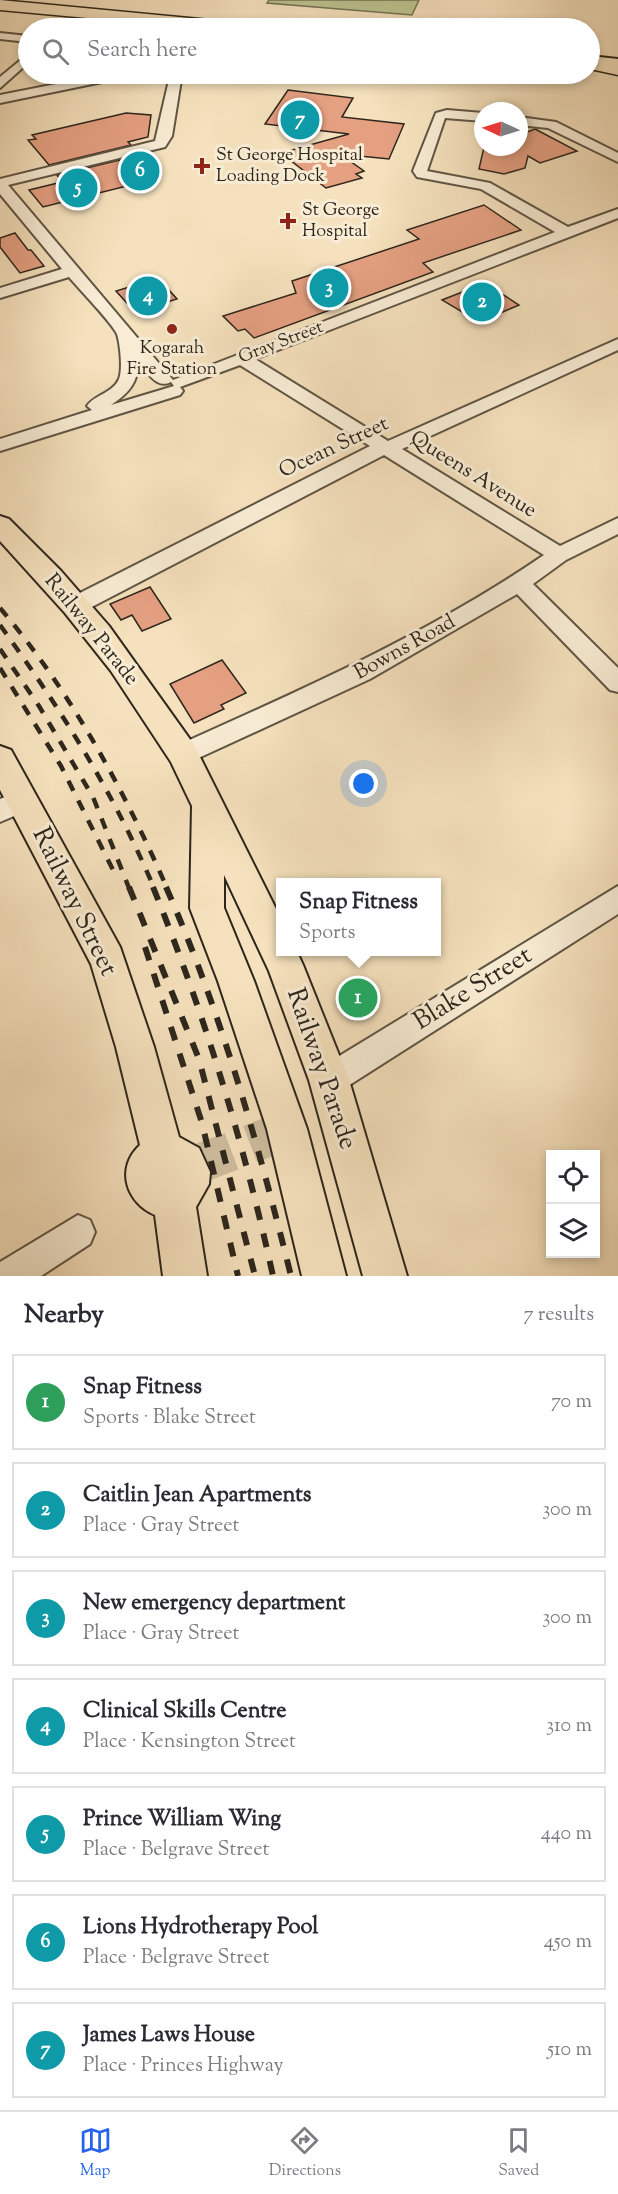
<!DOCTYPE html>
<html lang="en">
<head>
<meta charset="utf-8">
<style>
  :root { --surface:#fff; --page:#f7f7f7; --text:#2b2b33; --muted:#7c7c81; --line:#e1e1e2; --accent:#2563eb }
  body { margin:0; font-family:"Sorts Mill Goudy",serif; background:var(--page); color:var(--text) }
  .controls { position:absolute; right:18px; bottom:18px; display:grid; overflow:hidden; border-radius:0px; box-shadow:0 3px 9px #0003 }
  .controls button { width:54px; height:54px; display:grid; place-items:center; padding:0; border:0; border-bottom:2px solid var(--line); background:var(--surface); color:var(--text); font:30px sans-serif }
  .compass { position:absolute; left:474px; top:102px; width:54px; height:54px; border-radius:50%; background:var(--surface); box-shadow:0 3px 9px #0003; rotate:274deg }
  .you { position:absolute; left:364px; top:784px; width:21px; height:21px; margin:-15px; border:4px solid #fff; border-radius:50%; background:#1a73e8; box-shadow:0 0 0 9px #1a73e833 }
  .badge { display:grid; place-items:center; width:39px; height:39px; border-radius:50%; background:var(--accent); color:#fff; font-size:20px; font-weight:700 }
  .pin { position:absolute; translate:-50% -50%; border:3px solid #fff; box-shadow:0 2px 6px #0006 }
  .popup { position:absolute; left:276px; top:878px; width:165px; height:78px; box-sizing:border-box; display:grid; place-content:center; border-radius:0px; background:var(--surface); filter:drop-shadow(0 2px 4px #0005); font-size:20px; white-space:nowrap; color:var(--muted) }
  .popup b { font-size:22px; color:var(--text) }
  .popup::after { content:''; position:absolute; left:50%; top:100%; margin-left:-12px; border:12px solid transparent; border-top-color:var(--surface) }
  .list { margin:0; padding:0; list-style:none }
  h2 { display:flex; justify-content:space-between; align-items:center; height:78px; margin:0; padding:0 24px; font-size:26px }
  h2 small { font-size:20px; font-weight:400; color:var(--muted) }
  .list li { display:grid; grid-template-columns:39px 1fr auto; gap:18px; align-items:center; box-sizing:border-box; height:96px; margin:0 12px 12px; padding:0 12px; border:2px solid var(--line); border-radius:0px }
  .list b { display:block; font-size:22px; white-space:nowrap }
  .list p { margin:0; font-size:20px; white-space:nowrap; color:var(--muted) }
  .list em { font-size:20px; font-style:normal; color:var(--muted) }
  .icon { flex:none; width:33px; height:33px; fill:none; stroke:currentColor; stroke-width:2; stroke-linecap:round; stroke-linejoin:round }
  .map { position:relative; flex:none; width:618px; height:1276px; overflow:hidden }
  .search { position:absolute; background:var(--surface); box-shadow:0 3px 9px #0003; left:18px; right:18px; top:18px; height:66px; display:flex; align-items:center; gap:15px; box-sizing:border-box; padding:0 21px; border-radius:33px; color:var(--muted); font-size:22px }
  .sheet { height:834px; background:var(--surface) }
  nav { display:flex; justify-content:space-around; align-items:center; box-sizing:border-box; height:84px; border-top:2px solid var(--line); background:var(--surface); font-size:16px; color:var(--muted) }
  nav a { display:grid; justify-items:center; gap:3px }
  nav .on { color:var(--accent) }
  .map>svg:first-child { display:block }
  .green { fill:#bcc390; stroke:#747456; stroke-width:1.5 }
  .building { fill:#e5a082; stroke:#2d261c; stroke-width:1.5 }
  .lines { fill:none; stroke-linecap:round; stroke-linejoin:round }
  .major-tunnel { stroke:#cdbc9d; stroke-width:39; stroke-dasharray:39 20; stroke-linecap:butt }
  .minor-casing { stroke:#5f5544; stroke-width:4 }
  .major-casing { stroke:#2d261c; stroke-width:4 }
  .highway-casing { stroke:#2d261c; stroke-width:3 }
  .minor { fill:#f8ecd4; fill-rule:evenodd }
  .major { fill:#f5e1bd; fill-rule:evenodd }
  .highway { fill:#f5e1bd; fill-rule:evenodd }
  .rail-far1 { stroke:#2d261c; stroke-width:4.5; stroke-dasharray:11 11; stroke-linecap:butt }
  .rail { stroke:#2d261c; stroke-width:6; stroke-dasharray:14 14; stroke-linecap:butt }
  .poi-dot { fill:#8f2418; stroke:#f8ecd4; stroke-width:2 }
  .labels { text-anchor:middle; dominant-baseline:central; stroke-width:6; stroke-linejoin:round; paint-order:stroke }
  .far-poi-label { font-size:18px; fill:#2d261c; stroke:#f8ecd4; text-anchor:start }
  .far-street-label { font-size:18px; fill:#2d261c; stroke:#f8ecd4 }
  .street-label { font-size:21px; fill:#2d261c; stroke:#f8ecd4 }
  .near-street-label { font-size:26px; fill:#2d261c; stroke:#f8ecd4 }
</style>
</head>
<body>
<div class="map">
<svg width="618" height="1276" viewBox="0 0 618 1276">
  <rect width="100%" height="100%" fill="#f5e1bd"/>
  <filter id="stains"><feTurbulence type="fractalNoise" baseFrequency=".00333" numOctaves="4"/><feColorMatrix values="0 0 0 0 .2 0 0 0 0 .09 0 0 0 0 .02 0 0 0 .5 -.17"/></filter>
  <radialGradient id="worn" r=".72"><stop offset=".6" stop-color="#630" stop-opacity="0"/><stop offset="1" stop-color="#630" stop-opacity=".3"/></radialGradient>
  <path class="green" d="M269 0H419L412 15 267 3Z"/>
  <path class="building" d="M288 90 353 98 342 117 404 124 389 159 340 154 364 171 356 174 362 178 326 188 281 153 349 134 265 124Z
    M126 113 151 115 148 137 128 142 131 145 49 165 28 140 36 139 32 135Z
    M535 129 577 151 540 163 528 156 525 168 504 174 479 169 484 147H519V135Z
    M141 155 156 169 155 179 43 207 29 190 62 182 57 175Z
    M484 205 521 230 423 263 433 272 254 338 245 329 238 331 223 316 296 293 292 281 419 239 407 230Z
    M15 233 28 250H31L44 266 20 273 0 247V238Z
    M158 278 177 299 135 312 116 291Z
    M485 283 519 305 479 322 442 300Z
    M150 587 171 619 142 631 132 615 121 620 110 604Z
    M222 660 246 693 221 705 224 709 194 723 170 684Z"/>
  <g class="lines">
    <path class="major-tunnel" d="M195 1165 269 1137"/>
    <g class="minor-casing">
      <path id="minor" d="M0 33 28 36V42L0 39Z
        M28 54V63L0 88V77Z
        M107 74H182L172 136 165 147 8 185 173 380 555 232 481 189 417 177 413 171 436 113 447 110 483 113V121L445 118 427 171 490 183 568 227 618 209V218L255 359 388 441 618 339V350L402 449 560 546 618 518V534L566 560 533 584 618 668V692L610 690 517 594 370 679 192 761 183 764 174 761 171 754 174 747C301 690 429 634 544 555L384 455 84 611 76 613 68 611 65 605 68 599 370 446 240 365 180 387 183 391 180 395 0 451V439L92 410 87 406C94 395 113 393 119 379 123 369 120 343 117 334 112 323 79 289 69 277L0 298V288L62 269 0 194V179L155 141 169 80H112L0 103V95ZM137 359C146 370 156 390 171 382L174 386 111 405C129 393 140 381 137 359Z
        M519 117 556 122 618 153V162L548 128 519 125Z
        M24 789 33 792 37 800 33 808 0 822V799Z
        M618 886V914L340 1091 329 1095 318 1091 314 1080 318 1069Z
        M78 1215 90 1220 95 1232 90 1244 41 1276H0V1262Z"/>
    </g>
    <g class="major-casing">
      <path id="major" d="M590 56 618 59V67L590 64Z
        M0 516 9 519 61 571 109 626 194 745 280 917V952H297L303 965 349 1080 407 1276H363L309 1080 269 971 224 875V908L254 981 307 1129 346 1276H302L267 1129 218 981 190 908 192 806 171 762 111 671 65 613 0 541Z
        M0 746 11 750 120 947 154 1047 179 1137 199 1148 210 1172 209 1184 196 1207 207 1276H163L155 1215C126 1203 115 1168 140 1145L116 1047 91 964 0 790Z"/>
    </g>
    <g class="highway-casing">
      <path id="highway" d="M0 0 242 23 250 28H197L0 10Z
        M590 59 618 65V75L590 69Z"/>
    </g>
    <use href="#minor" class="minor"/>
    <use href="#major" class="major"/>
    <use href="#highway" class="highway"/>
    <path class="rail-far1" d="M0 608C70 690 124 790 167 888
      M0 625C60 708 114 793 154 888
      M0 649 39 706 93 797 129 888
      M0 668 61 766 113 870"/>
    <path class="rail" d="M129 887 199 1059 255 1276
      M153 887C204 1013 244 1143 273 1276
      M166 887C221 1012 258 1143 291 1276
      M145 947 202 1123 238 1276"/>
  </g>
  <g class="poi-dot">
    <path d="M199 157h6v6h6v6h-6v6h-6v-6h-6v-6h6z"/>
    <path d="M285 212h6v6h6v6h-6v6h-6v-6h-6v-6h6z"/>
    <circle cx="172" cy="329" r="6"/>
  </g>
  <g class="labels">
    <g class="far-poi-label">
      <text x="216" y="156">St George Hospital<tspan x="216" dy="21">Loading Dock</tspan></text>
      <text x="302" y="211">St George<tspan x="302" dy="21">Hospital</tspan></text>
      <text x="172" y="349" text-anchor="middle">Kogarah<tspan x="172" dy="21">Fire Station</tspan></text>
    </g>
    <g class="far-street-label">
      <text transform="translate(281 343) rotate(-21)">Gray Street</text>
    </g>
    <g class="street-label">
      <text transform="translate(334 448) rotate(-25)">Ocean Street</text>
      <text transform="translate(473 475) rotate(32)">Queens Avenue</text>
      <text transform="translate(91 630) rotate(51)">Railway Parade</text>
      <text transform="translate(405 648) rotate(-29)">Bowns Road</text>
    </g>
    <g class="near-street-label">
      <text transform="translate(74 902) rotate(64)">Railway Street</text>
      <text transform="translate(473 989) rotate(-32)">Blake Street</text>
      <text transform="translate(321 1069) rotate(71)">Railway Parade</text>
    </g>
  </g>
  <rect width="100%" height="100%" filter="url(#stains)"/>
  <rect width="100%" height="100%" fill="url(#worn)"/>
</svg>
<div class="controls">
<button><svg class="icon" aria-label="locate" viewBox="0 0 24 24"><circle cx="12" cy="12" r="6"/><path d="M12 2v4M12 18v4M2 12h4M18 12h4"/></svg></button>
<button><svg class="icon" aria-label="layers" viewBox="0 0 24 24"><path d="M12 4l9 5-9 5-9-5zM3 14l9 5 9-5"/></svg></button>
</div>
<svg class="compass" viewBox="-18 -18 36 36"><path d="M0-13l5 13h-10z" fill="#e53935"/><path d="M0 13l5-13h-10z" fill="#7c7c81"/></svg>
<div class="you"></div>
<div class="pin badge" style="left:358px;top:998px;background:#2e9e5b">1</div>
<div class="popup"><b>Snap Fitness</b>Sports</div>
<div class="pin badge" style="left:482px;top:302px;background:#0f9aa8">2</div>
<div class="pin badge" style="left:329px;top:288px;background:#0f9aa8">3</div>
<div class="pin badge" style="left:148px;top:296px;background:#0f9aa8">4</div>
<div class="pin badge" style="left:78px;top:188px;background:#0f9aa8">5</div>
<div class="pin badge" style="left:140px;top:171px;background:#0f9aa8">6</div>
<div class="pin badge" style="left:300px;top:120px;background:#0f9aa8">7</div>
<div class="search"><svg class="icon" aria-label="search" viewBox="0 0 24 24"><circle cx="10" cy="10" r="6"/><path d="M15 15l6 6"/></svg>Search here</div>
</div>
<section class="sheet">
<h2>Nearby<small>7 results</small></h2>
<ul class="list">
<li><span class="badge" style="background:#2e9e5b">1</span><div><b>Snap Fitness</b><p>Sports · Blake Street</p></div><em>70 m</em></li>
<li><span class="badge" style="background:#0f9aa8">2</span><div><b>Caitlin Jean Apartments</b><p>Place · Gray Street</p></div><em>300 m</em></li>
<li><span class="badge" style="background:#0f9aa8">3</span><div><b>New emergency department</b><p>Place · Gray Street</p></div><em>300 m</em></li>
<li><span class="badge" style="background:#0f9aa8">4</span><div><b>Clinical Skills Centre</b><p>Place · Kensington Street</p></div><em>310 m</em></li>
<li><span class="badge" style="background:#0f9aa8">5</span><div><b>Prince William Wing</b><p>Place · Belgrave Street</p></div><em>440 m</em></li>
<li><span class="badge" style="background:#0f9aa8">6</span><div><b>Lions Hydrotherapy Pool</b><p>Place · Belgrave Street</p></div><em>450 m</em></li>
<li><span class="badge" style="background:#0f9aa8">7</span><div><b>James Laws House</b><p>Place · Princes Highway</p></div><em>510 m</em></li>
</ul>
</section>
<nav>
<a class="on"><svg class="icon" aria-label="map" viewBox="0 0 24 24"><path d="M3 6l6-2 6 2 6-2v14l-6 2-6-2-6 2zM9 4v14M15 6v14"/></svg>Map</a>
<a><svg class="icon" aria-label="directions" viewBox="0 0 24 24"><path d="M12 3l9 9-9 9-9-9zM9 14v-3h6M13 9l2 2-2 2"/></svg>Directions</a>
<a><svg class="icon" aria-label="saved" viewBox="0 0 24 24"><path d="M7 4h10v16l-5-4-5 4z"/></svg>Saved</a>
</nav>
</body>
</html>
